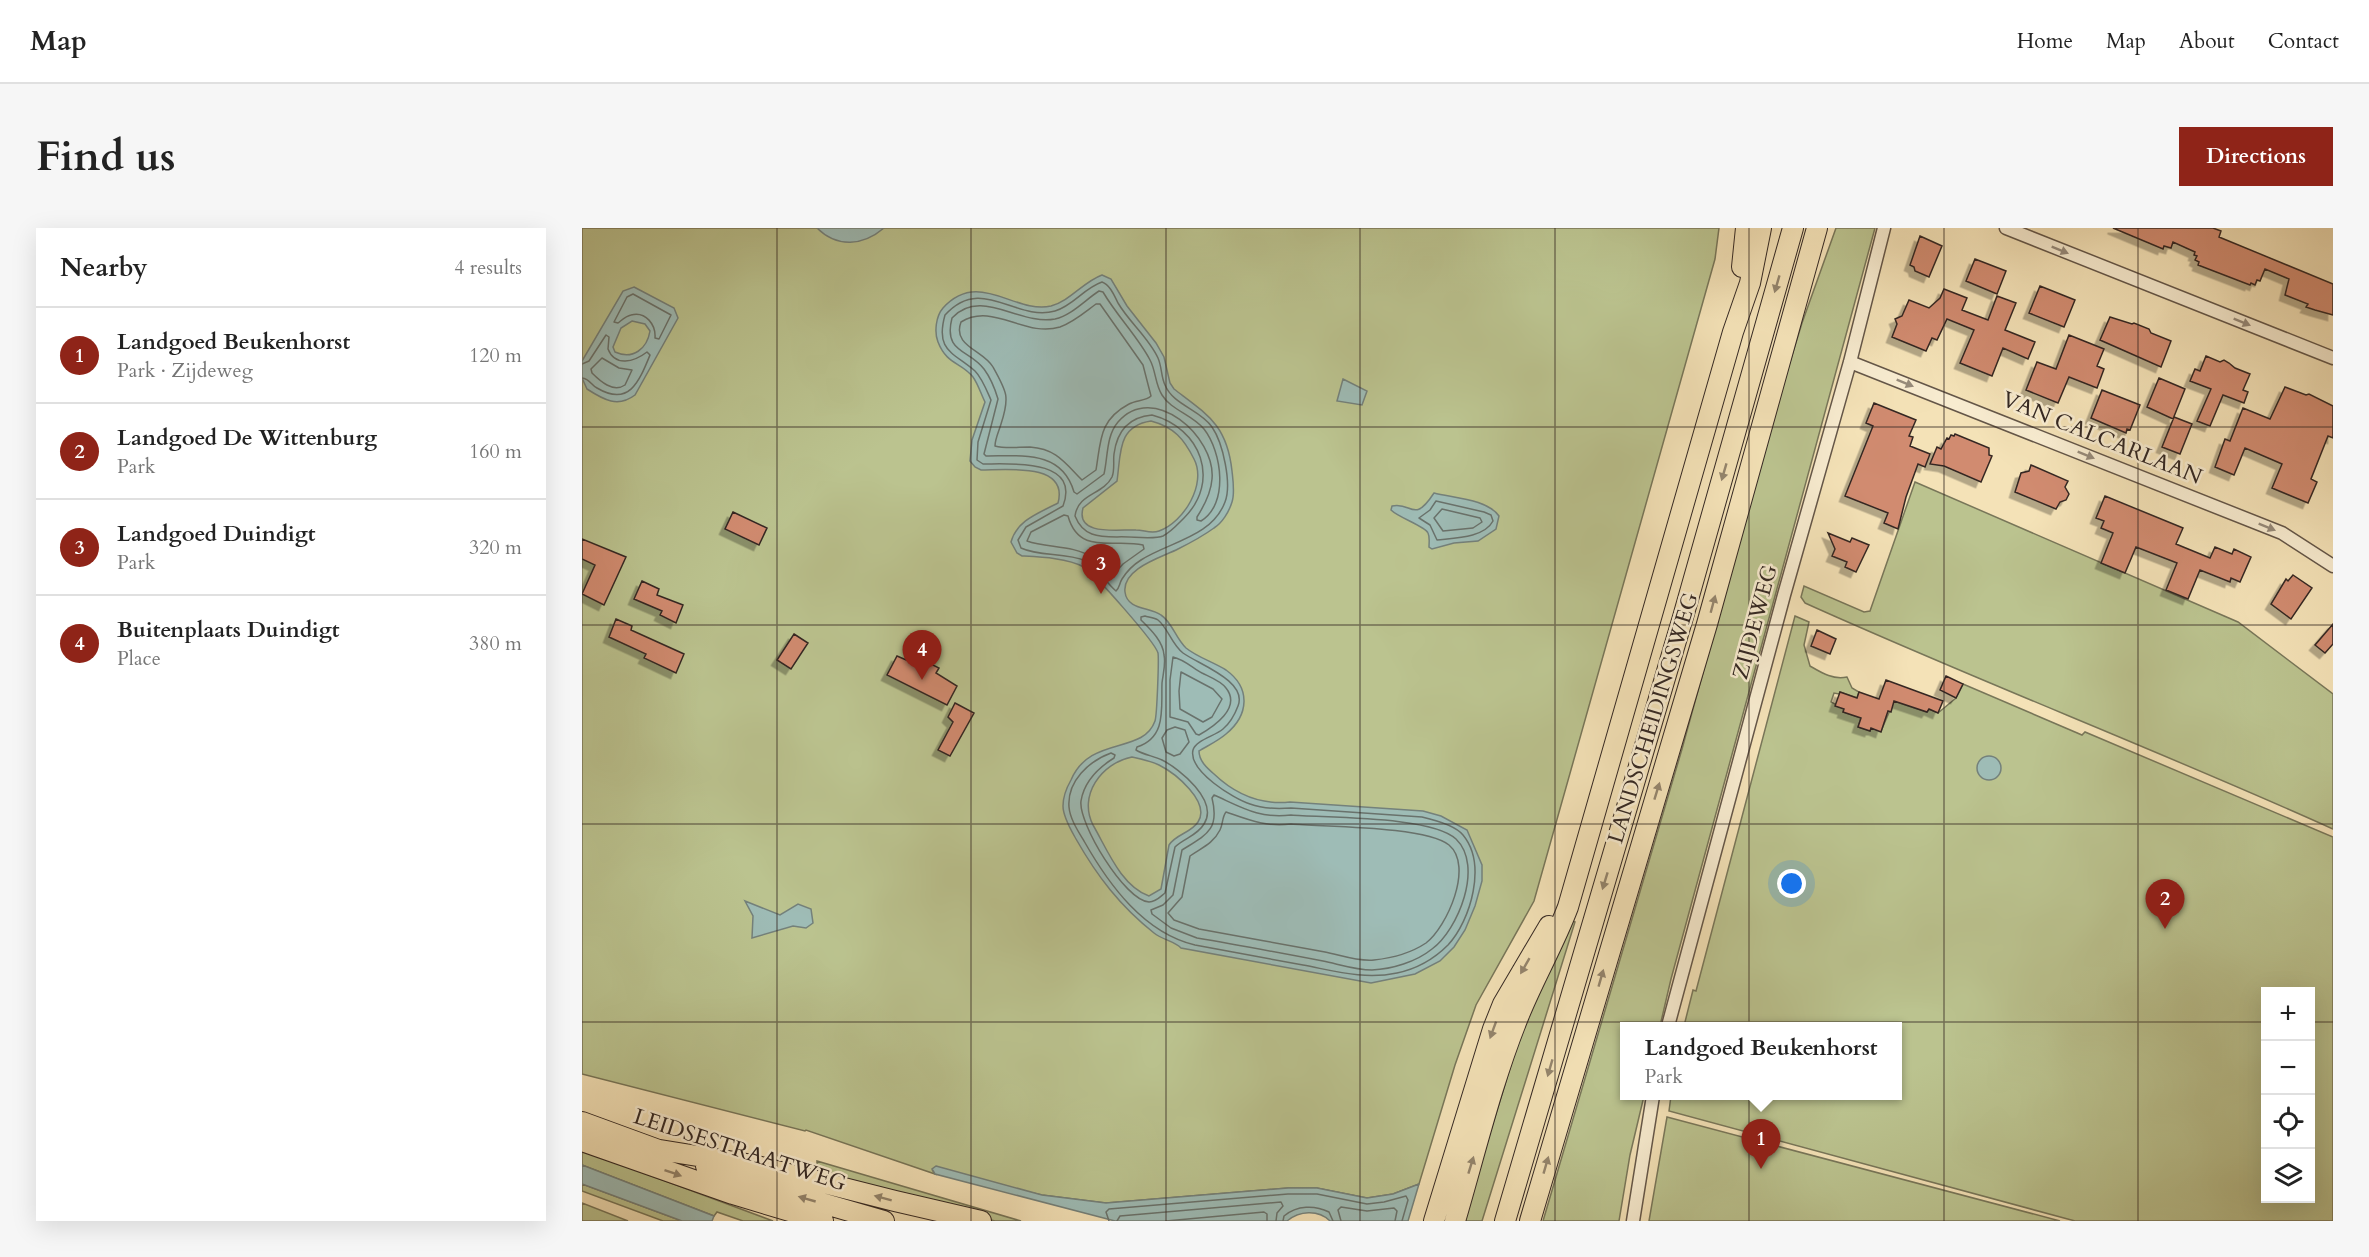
<!DOCTYPE html>
<html lang="en">
<head>
<meta charset="utf-8">
<style>
  :root { --surface:#fff; --page:#f6f6f6; --text:#222; --muted:#767676; --line:#e0e0e0; --accent:#8f2418 }
  body { margin:0; font-family:Cardo,serif; background:var(--page); color:var(--text) }
  .controls { position:absolute; right:18px; bottom:18px; display:grid; overflow:hidden; border-radius:0px; box-shadow:0 6px 24px #0002 }
  .controls button { width:54px; height:54px; display:grid; place-items:center; padding:0; border:0; border-bottom:2px solid var(--line); background:var(--surface); color:var(--text); font:30px sans-serif }
  .you { position:absolute; left:1210px; top:656px; width:21px; height:21px; margin:-15px; border:4px solid #fff; border-radius:50%; background:#1a73e8; box-shadow:0 0 0 9px #1a73e833 }
  .badge { display:grid; place-items:center; width:39px; height:39px; border-radius:50%; background:var(--accent); color:#fff; font-size:20px; font-weight:700 }
  .pin { position:absolute; translate:-50% -50px; filter:drop-shadow(0 2px 3px #0008) }
  .pin::after { content:''; position:absolute; top:32px; width:21px; height:18px; background:inherit; clip-path:polygon(0 0,100% 0,50% 100%) }
  .popup { position:absolute; left:1038px; top:794px; width:282px; height:78px; box-sizing:border-box; display:grid; place-content:center; border-radius:0px; background:var(--surface); filter:drop-shadow(0 2px 4px #0005); font-size:20px; white-space:nowrap; color:var(--muted) }
  .popup b { font-size:22px; color:var(--text) }
  .popup::after { content:''; position:absolute; left:50%; top:100%; margin-left:-12px; border:12px solid transparent; border-top-color:var(--surface) }
  .list { margin:0; padding:0; list-style:none }
  h2 { display:flex; justify-content:space-between; align-items:center; height:78px; margin:0; padding:0 24px; font-size:26px }
  h2 small { font-size:20px; font-weight:400; color:var(--muted) }
  .list li { display:grid; grid-template-columns:39px 1fr auto; gap:18px; align-items:center; box-sizing:border-box; height:96px; padding:0 24px; border-top:2px solid var(--line) }
  .list b { display:block; font-size:22px; white-space:nowrap }
  .list p { margin:0; font-size:20px; white-space:nowrap; color:var(--muted) }
  .list em { font-size:20px; font-style:normal; color:var(--muted) }
  .icon { flex:none; width:33px; height:33px; fill:none; stroke:currentColor; stroke-width:2; stroke-linecap:round; stroke-linejoin:round }
  .map { position:relative; flex:none; width:1751px; height:993px; overflow:hidden; border-radius:0px }
  header { display:flex; align-items:center; gap:36px; box-sizing:border-box; height:84px; padding:0 30px; background:var(--surface); border-bottom:2px solid var(--line) }
  header strong { font-size:28px }
  nav { display:flex; gap:33px; margin-inline-start:auto; font-size:21px }
  .intro { display:flex; align-items:center; justify-content:space-between; box-sizing:border-box; height:144px; padding:0 36px }
  h1 { margin:0; font-size:42px }
  .button { padding:15px 27px; border-radius:0px; background:var(--accent); color:#fff; font-size:21px; font-weight:700 }
  main { display:flex; gap:36px; padding:0 36px }
  aside { flex:1; background:var(--surface); border-radius:0px; box-shadow:0 6px 24px #0002 }
  .map>svg:first-child { display:block }
  .green { fill:#bbc38f; stroke:#787659; stroke-width:1.5; fill-rule:evenodd }
  .water { fill:#9ebcb6; stroke:#74817b; stroke-width:1.5; fill-rule:evenodd }
  .lines { fill:none; stroke-linecap:round; stroke-linejoin:round }
  .shore { stroke:#69726c; stroke-width:1.5 }
  .building { fill:#d18b70; stroke:#342823; stroke-width:1.5; filter:url(#shadow) }
  .minor-casing { stroke:#645648; stroke-width:15 }
  .primary-casing { stroke:#342823; stroke-width:22 }
  .minor { stroke:#f8ecd0; stroke-width:12 }
  .primary { stroke:#f4e2b7; stroke-width:20 }
  .oneway { fill:#968a7a }
  .oneway2 { fill:#94856d }
  .grid { fill:none; stroke:#342823; stroke-width:1.5; stroke-opacity:0.55 }
  .labels { text-anchor:middle; dominant-baseline:central; stroke-width:5; stroke-linejoin:round; paint-order:stroke }
  .street-label { font-size:22px; fill:#342823; stroke:#f8ecd0 }
</style>
</head>
<body>
<header>
<strong>Map</strong>
<nav><a>Home</a><a>Map</a><a>About</a><a>Contact</a></nav>
</header>
<div class="intro"><h1>Find us</h1><a class="button">Directions</a></div>
<main>
<aside>
<h2>Nearby<small>4 results</small></h2>
<ul class="list">
<li><span class="badge">1</span><div><b>Landgoed Beukenhorst</b><p>Park · Zijdeweg</p></div><em>120 m</em></li>
<li><span class="badge">2</span><div><b>Landgoed De Wittenburg</b><p>Park</p></div><em>160 m</em></li>
<li><span class="badge">3</span><div><b>Landgoed Duindigt</b><p>Park</p></div><em>320 m</em></li>
<li><span class="badge">4</span><div><b>Buitenplaats Duindigt</b><p>Place</p></div><em>380 m</em></li>
</ul>
</aside>
<div class="map">
<svg width="1751" height="993" viewBox="0 0 1751 993">
  <defs>
    <filter id="shadow"><feDropShadow dx="-5.5" dy="5.5" stdDeviation="0" flood-color="#0004"/></filter>
  </defs>
  <rect width="100%" height="100%" fill="#f4e2b7"/>
  <filter id="stains"><feTurbulence type="fractalNoise" baseFrequency=".00333" numOctaves="4"/><feColorMatrix values="0 0 0 0 .2 0 0 0 0 .09 0 0 0 0 .02 0 0 0 .5 -.17"/></filter>
  <radialGradient id="worn" r=".72"><stop offset=".6" stop-color="#630" stop-opacity="0"/><stop offset="1" stop-color="#630" stop-opacity=".3"/></radialGradient>
  <path class="green" d="M0 0H1137L1133 31 952 673 894 777 873 837 837 956 811 966 785 970 735 960H706L524 975 460 967 351 943 353 946 224 902 223 903 0 846Z
    M1254 0H1293L1089 751 1078 798H1042V868H1062L1048 927 1037 993H961L1100 521 1192 186 1220 95Z
    M1333 254 1656 394 1751 466V601C1576 522 1398 454 1223 375L1219 369 1222 358 1282 384 1288 383Z
    M1213 388 1227 394 1222 417 1228 438C1240 445 1251 452 1265 449L1270 460 1277 464 1275 470 1258 464 1257 466 1252 465 1249 474 1262 481 1261 484 1279 490 1276 499 1288 503 1289 500 1299 503 1312 473 1345 484 1347 481 1356 485 1374 470 1381 456 1500 507 1503 504 1751 609V993H1493L1087 883 1089 868H1316V798H1102L1111 762 1114 763ZM1684 764H1728V970H1684Z
    M989 692 993 694 900 993H881L940 801Z
    M1085 889 1478 993H1067Z
    M0 922 191 993H161L135 984 132 988 0 937Z
    M235 933 439 993H413L267 957 255 947 235 939Z
    M0 956 100 993H81L0 963Z
    M0 975 46 993H0Z"/>
  <path class="water" d="M235 0H302C281 18 255 20 235 0Z
    M520 47 529 51 545 78 574 115 582 129 588 155 592 161C626 187 645 197 650 243 651 252 653 265 650 274 647 284 640 295 632 300 621 308 608 315 596 321 581 329 540 340 543 364 545 382 568 379 579 387 590 394 594 411 604 420 615 429 631 434 644 442 669 460 667 487 644 506 636 513 625 518 617 523 617 533 625 540 632 546 653 566 679 577 708 574L841 583 859 588 885 602 900 637V653L893 678 883 702 872 719 858 733 833 746 789 755 599 720C592 713 581 712 572 705 538 678 515 648 494 611 489 602 481 589 481 578 481 569 485 559 489 552 508 507 561 527 573 493 575 487 577 431 576 425 573 414 512 345 502 339 485 330 459 329 440 328L435 325 429 314C435 292 457 285 476 275 487 234 423 242 399 242L393 239 388 233 390 212 403 174C399 166 396 156 391 149 379 134 365 137 356 114 352 104 354 88 361 80 397 41 432 86 469 78 488 73 501 54 520 47ZM569 193C592 199 602 211 612 231 625 256 602 294 577 303 569 306 562 302 554 302 538 301 493 309 501 280L535 253C539 226 535 198 569 193ZM550 529C559 531 569 533 577 537 593 545 629 574 616 594 609 605 594 606 587 617L579 661 567 668C539 658 525 621 511 597 496 568 519 535 550 529Z
    M52 59 92 80 96 90 53 167C36 180 22 172 5 161L0 150V133L41 63ZM50 93 63 96 68 103C65 121 51 132 33 124L31 119 39 100Z
    M761 151 785 163 780 177 755 173Z
    M852 265C872 270 905 271 917 288L914 301 896 313 872 315 850 321 847 319C847 314 848 309 846 305 843 298 817 290 809 282L810 278C830 273 831 297 852 265Z
    M1395 540a12 12 0 1 1 24 0a12 12 0 1 1-24 0Z
    M163 673 198 687 216 676 229 681 231 695 224 700 211 698 170 710 171 688Z
    M0 937 132 988 130 993H100L0 956Z
    M354 938 460 967 524 975 706 960H735L785 970 811 966 837 956 826 993H748C736 981 717 983 705 993H533L353 946 350 941Z"/>
  <g class="lines">
    <path class="shore" d="M520 54C528 57 532 67 536 75 547 94 567 110 576 130 580 139 579 149 583 157 591 177 619 182 630 199 641 215 650 256 643 274 630 309 587 314 559 332 551 337 545 343 540 351 537 356 538 359 534 363 523 354 517 340 504 333 483 324 458 329 439 320L436 312 444 299 481 278C499 230 428 236 401 236L395 232 396 214 409 172C405 163 400 150 393 143 371 124 353 123 363 87 400 46 433 94 473 83 491 78 502 60 520 54Z
      M517 63 521 64C535 88 556 109 568 132 574 143 573 156 580 167 589 182 611 187 622 201 640 224 647 276 619 293L615 292V289C622 278 629 265 630 251 634 209 571 153 536 194 524 208 526 229 522 246L495 266 492 264C480 222 440 228 404 228L402 226 416 171C413 161 408 149 402 141 387 121 361 125 370 90 399 59 438 98 473 91 490 87 503 72 517 63Z
      M51 66 89 87 77 111 73 110C74 97 64 83 49 87 44 88 40 92 36 95L32 94 45 69Z
      M514 76H518L561 137 569 168C564 173 554 172 547 176 517 192 519 212 514 242L500 252C483 235 475 221 448 219 436 219 424 221 413 218 413 211 417 203 419 196 428 169 425 164 411 139 401 122 370 118 379 94 411 74 443 110 478 99 492 94 503 84 514 76Z
      M20 130 37 140 50 142 43 157C31 165 18 153 10 145L9 141Z
      M0 136 7 133 24 107 27 109 26 121C33 139 52 134 65 124L68 127C57 154 47 179 15 160 9 157 8 151 0 150
      M570 187C619 200 639 253 602 290 596 296 589 304 581 308 572 312 547 308 535 309 516 309 501 308 493 288 496 265 521 267 530 249 533 242 531 233 532 226 535 203 547 189 570 187Z
      M854 273 902 284 909 287 911 293C902 310 872 310 855 312L848 297 837 290 848 282Z
      M860 281 898 290 900 294 891 300 861 303 852 290Z
      M482 287 486 288C497 328 532 310 561 317L562 321 541 336 531 347C524 342 519 334 510 329 491 317 465 320 445 313L449 304Z
      M563 388C566 389 573 390 576 392 586 400 590 417 601 425 616 436 666 453 656 478 653 486 647 496 641 501 633 508 614 512 611 522 606 543 652 571 668 576 681 581 695 581 709 580L840 589C853 592 873 597 881 607 905 636 889 692 866 717 852 731 834 741 815 745 782 752 753 743 721 737 685 730 649 724 613 717 562 705 527 657 502 613 496 603 488 591 487 579 485 553 507 533 529 525L533 527 532 530C516 540 502 554 499 573 496 595 543 673 567 674 574 674 578 669 583 665L593 619C602 610 615 608 622 596 637 573 598 541 580 532 572 528 562 527 554 522L555 519C585 509 579 480 580 455 581 446 584 436 582 427 581 413 568 401 559 392V389Z
      M591 429C601 431 611 440 620 445 628 449 639 453 644 460 660 480 631 499 617 507L614 506 606 494 588 489V452Z
      M599 444 631 461 640 471 630 489 621 494 598 481 597 463Z
      M593 499 603 502 607 514 598 526 592 528 584 524 580 510 585 502Z
      M632 567C659 579 677 591 709 587 745 590 850 588 874 611 902 638 876 702 850 721 834 734 810 741 790 742 774 742 756 736 741 733 699 725 657 717 615 710L589 700 570 686 569 682 581 677 591 667 600 622C624 607 638 602 630 570Z
      M644 584C667 592 683 599 709 596 743 599 843 598 867 617 892 638 865 699 844 715 829 725 811 730 792 732 777 734 758 727 743 724 701 716 659 709 617 701L592 692 586 685 600 669 608 628C619 620 631 616 638 602 641 596 640 589 644 584Z
      M527 993 524 984 527 981 706 966H735L785 976 802 974 824 968 826 972 820 993
      M535 993 538 988 699 974 701 978 695 985 694 993
      M584 993 682 984 685 986V993
      M701 993 702 988C715 977 733 977 747 984L751 993
      M759 993 756 982 759 979 785 983 812 980 815 983 813 993"/>
  </g>
  <path class="building" d="M1531 0H1631L1639 3 1637 9 1751 56V87L1733 82 1724 79 1726 76 1703 67 1707 51 1683 41 1678 53 1675 52 1673 57 1669 55 1668 57 1616 37 1617 34 1613 32 1615 28 1612 27 1613 24 1591 14 1589 20 1582 18 1581 21Z
    M1338 8 1360 18 1347 49 1333 43 1332 39 1328 37Z
    M1393 31 1424 43 1415 66 1384 53Z
    M1458 58 1493 72 1482 99 1447 85Z
    M1362 61 1385 70 1380 82 1406 92 1415 68 1434 75 1423 102 1453 114 1446 131 1421 120 1410 148 1378 135 1392 102 1365 91 1355 112 1350 110 1344 123 1310 109 1315 96 1313 91 1320 88 1327 72 1347 80 1358 70Z
    M1528 89 1550 96 1552 95 1567 101 1569 105 1589 113 1579 139 1518 112Z
    M1487 107 1522 121 1515 138 1522 141 1515 160 1487 149 1476 175 1444 162 1455 134 1474 141Z
    M1624 128 1638 134 1642 132 1647 135 1653 140 1668 146 1661 162 1666 164 1662 175 1641 167 1628 198 1615 193 1629 161 1608 153 1613 141 1618 143Z
    M1577 150 1603 161 1591 191 1565 179Z
    M1703 159 1724 167 1727 166 1751 178V210L1746 208 1729 251 1735 254 1726 275 1690 260 1700 236 1663 220 1652 247 1633 239 1643 211 1648 213 1661 180 1688 191Z
    M1520 162 1558 177 1548 202 1545 201 1544 205 1509 190Z
    M1292 175 1334 192 1327 208 1331 209 1328 218 1348 226 1343 239 1336 236 1324 269 1316 301 1302 295 1306 285 1263 268 1291 198 1284 195Z
    M1592 189 1610 196 1598 226 1580 219Z
    M1373 206 1407 220V227L1410 228 1399 254 1362 238 1348 236 1355 219 1359 221 1365 210 1367 211 1369 207 1372 208Z
    M1449 237 1486 253 1483 259 1487 266 1484 272 1478 274 1474 281 1433 264 1439 245 1447 243Z
    M1523 268 1601 300 1594 316 1628 330 1633 319 1650 326 1652 321 1669 329 1658 354 1649 350 1648 354 1618 342 1606 371 1584 362 1595 335 1554 319 1543 345 1519 335 1531 305 1519 300 1522 293 1514 290Z
    M151 284 185 300 177 317 143 301Z
    M1246 305 1268 314 1270 310 1287 317 1274 344 1263 339 1265 334 1250 328 1253 321Z
    M0 311 44 329 22 377 0 366 13 337 0 331Z
    M1711 347 1730 360 1709 391 1689 376 1704 351 1706 353Z
    M60 353 77 361 75 367 101 377 94 395 78 387 80 383 52 371Z
    M34 391 50 398 49 402 102 426 94 445 62 430 64 426 27 409Z
    M1751 396V416L1743 425 1733 417Z
    M1235 402 1254 411 1248 426 1229 418Z
    M212 406 226 415 209 441 195 432Z
    M315 428 336 437 339 431 357 440 354 445 375 458 365 477 305 447Z
    M1364 448 1381 456 1374 470 1358 462Z
    M1304 452 1361 473 1356 485 1347 481 1345 484 1312 473 1309 484 1306 483 1299 504 1289 500 1288 503 1276 499 1279 490 1261 484 1262 481 1253 478 1258 464 1275 470 1277 464 1297 471Z
    M373 475 392 485 368 528 356 522 371 494 366 489Z"/>
  <g class="lines">
    <g class="minor-casing">
      <path id="minor" d="M1424 0 1751 130
        M1268 134 1700 305 1751 338
        M1086 798 1202 367 1268 134 1302 0
        M1051 993 1071 868"/>
    </g>
    <g class="primary-casing">
      <path id="primary" d="M1160 39 1164 0
        M0 894 82 924
        M0 913 151 966 241 993
        M72 921 171 937 313 973 399 993
        M124 938 195 962 302 993
        M852 993 911 801 921 776 967 698
        M873 993C893 925 910 853 937 787 952 750 972 716 986 679L1151 104 1168 55 1179 0
        M923 993 1101 389 1211 0
        M948 993 1125 396 1235 0"/>
    </g>
    <use href="#minor" class="minor"/>
    <use href="#primary" class="primary"/>
  </g>
  <defs><path id="oneway-solid" d="M-6-.8H1V-3.2L6.5 0L1 3.2V.8H-6Z" transform="scale(1.5)"/></defs>
  <g class="oneway">
    <use href="#oneway-solid" transform="translate(1478 22) rotate(22)"/>
    <use href="#oneway-solid" transform="translate(1660 94) rotate(22)"/>
    <use href="#oneway-solid" transform="translate(1323 155) rotate(22)"/>
    <use href="#oneway-solid" transform="translate(1504 227) rotate(22)"/>
    <use href="#oneway-solid" transform="translate(1685 299) rotate(22)"/>
  </g>
  <g class="oneway2">
    <use href="#oneway-solid" transform="translate(1195 56) rotate(106)"/>
    <use href="#oneway-solid" transform="translate(1142 244) rotate(106)"/>
    <use href="#oneway-solid" transform="translate(1131 376) rotate(-75)"/>
    <use href="#oneway-solid" transform="translate(1075 563) rotate(-73)"/>
    <use href="#oneway-solid" transform="translate(1023 653) rotate(107)"/>
    <use href="#oneway-solid" transform="translate(943 738) rotate(120)"/>
    <use href="#oneway-solid" transform="translate(1019 750) rotate(-74)"/>
    <use href="#oneway-solid" transform="translate(911 802) rotate(110)"/>
    <use href="#oneway-solid" transform="translate(968 840) rotate(106)"/>
    <use href="#oneway-solid" transform="translate(889 937) rotate(-73)"/>
    <use href="#oneway-solid" transform="translate(964 937) rotate(-74)"/>
    <use href="#oneway-solid" transform="translate(91 945) rotate(19)"/>
    <use href="#oneway-solid" transform="translate(301 970) rotate(-165)"/>
    <use href="#oneway-solid" transform="translate(225 971) rotate(-164)"/>
  </g>
  <path class="grid" d="M195 0V993M389 0V993M584 0V993M778 0V993M973 0V993M1167 0V993M1362 0V993M1556 0V993M0 199H1751M0 397H1751M0 596H1751M0 794H1684M1728 794H1751"/>
  <g class="labels">
    <g class="street-label">
      <text transform="translate(1520 210) rotate(22)">VAN CALCARLAAN</text>
      <text transform="translate(1173 394) rotate(-75)">ZIJDEWEG</text>
      <text transform="translate(1071 490) rotate(-73)">LANDSCHEIDINGSWEG</text>
      <text transform="translate(158 922) rotate(18)">LEIDSESTRAATWEG</text>
    </g>
  </g>
  <rect width="100%" height="100%" filter="url(#stains)"/>
  <rect width="100%" height="100%" fill="url(#worn)"/>
</svg>
<div class="controls">
<button>+</button>
<button>−</button>
<button><svg class="icon" aria-label="locate" viewBox="0 0 24 24"><circle cx="12" cy="12" r="6"/><path d="M12 2v4M12 18v4M2 12h4M18 12h4"/></svg></button>
<button><svg class="icon" aria-label="layers" viewBox="0 0 24 24"><path d="M12 4l9 5-9 5-9-5zM3 14l9 5 9-5"/></svg></button>
</div>
<div class="you"></div>
<div class="pin badge" style="left:1179px;top:941px">1</div>
<div class="popup"><b>Landgoed Beukenhorst</b>Park</div>
<div class="pin badge" style="left:1583px;top:701px">2</div>
<div class="pin badge" style="left:519px;top:366px">3</div>
<div class="pin badge" style="left:340px;top:452px">4</div>
</div>
</main>
</body>
</html>
